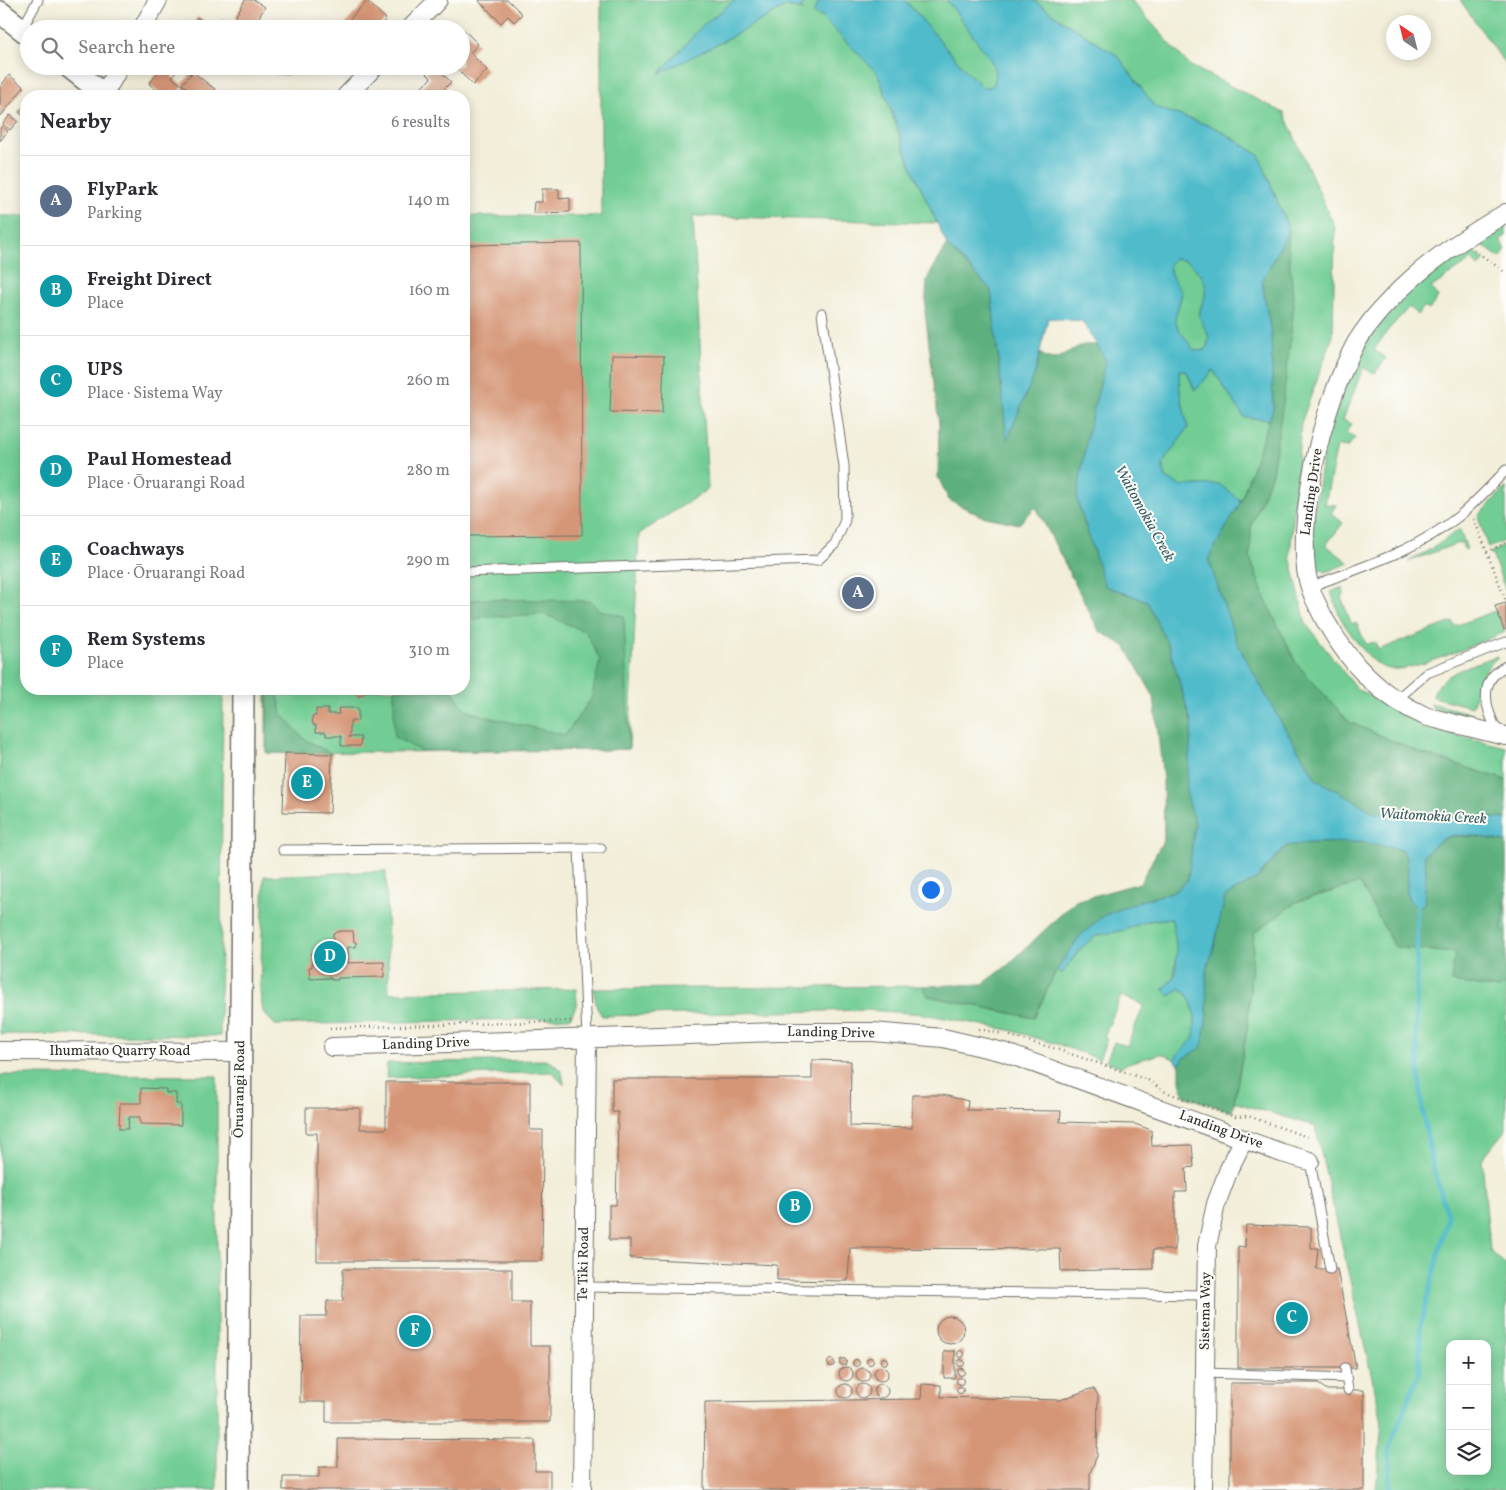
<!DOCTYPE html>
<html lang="en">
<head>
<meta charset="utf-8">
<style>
  :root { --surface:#fff; --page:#f2f2f3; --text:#2b2b33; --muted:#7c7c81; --line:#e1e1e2; --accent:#b45309 }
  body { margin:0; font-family:Vollkorn,serif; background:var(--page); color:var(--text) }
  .controls { position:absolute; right:15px; bottom:15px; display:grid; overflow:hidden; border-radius:10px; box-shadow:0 2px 12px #0003 }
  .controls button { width:45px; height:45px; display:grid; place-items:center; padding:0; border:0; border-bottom:1px solid var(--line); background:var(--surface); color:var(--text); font:25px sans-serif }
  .compass { position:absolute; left:1386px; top:15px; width:45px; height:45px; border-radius:50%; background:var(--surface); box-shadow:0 2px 12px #0003; rotate:325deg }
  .you { position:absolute; left:930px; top:889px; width:18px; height:18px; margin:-12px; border:4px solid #fff; border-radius:50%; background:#1a73e8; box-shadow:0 0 0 8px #1a73e833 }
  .badge { display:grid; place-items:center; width:32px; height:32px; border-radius:50%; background:var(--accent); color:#fff; font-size:16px; font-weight:700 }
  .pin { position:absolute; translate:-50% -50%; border:2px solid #fff; box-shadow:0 1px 5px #0006 }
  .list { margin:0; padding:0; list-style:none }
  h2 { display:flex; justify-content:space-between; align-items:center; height:65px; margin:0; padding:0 20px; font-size:21px }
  h2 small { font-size:16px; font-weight:400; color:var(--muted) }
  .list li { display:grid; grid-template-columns:32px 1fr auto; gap:15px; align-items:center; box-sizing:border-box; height:90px; padding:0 20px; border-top:1px solid var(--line) }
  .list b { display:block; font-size:19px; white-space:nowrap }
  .list p { margin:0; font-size:16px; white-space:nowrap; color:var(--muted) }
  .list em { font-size:16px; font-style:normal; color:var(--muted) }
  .icon { flex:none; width:28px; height:28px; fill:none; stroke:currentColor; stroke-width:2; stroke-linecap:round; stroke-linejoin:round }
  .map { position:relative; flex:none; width:1506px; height:1490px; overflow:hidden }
  .search { position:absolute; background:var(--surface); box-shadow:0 2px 12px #0003; left:20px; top:20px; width:450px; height:55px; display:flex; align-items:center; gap:12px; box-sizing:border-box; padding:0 18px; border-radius:28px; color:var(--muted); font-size:19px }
  .panel { position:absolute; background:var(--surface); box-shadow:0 2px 12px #0003; left:20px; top:90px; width:450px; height:605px; border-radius:20px }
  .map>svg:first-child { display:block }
  .green { fill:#72cd94; stroke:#4e7c60; fill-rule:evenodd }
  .forest { fill:#5db07e; stroke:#446e54 }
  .water { fill:#50bbcb; stroke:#3e737b; fill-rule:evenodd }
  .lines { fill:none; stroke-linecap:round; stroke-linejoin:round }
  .stream { stroke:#50bbcb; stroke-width:4.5 }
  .building { fill:#d59677 }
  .service-casing { stroke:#716f68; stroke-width:11 }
  .minor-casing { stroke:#716f68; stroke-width:20 }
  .tertiary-casing { stroke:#716f68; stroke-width:24 }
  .path { stroke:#716f68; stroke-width:2.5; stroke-dasharray:1 4; stroke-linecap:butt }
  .service { stroke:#fff; stroke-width:9 }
  .minor { stroke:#fff; stroke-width:18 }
  .tertiary { stroke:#fff; stroke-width:21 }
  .labels { text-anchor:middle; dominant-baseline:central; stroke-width:4; stroke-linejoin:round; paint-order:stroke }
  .street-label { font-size:14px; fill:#2b2b2b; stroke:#fdfcf7 }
  .water-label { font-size:15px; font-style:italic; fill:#385d63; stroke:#fdfcf7 }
</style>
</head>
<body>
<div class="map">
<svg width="1506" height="1490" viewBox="0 0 1506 1490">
  <rect width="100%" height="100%" fill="#fdfcf7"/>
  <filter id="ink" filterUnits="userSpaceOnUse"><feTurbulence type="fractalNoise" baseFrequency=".02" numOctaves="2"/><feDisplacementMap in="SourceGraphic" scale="10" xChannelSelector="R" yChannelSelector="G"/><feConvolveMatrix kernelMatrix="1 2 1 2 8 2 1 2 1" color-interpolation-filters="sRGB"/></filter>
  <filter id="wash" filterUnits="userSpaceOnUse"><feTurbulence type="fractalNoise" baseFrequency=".0096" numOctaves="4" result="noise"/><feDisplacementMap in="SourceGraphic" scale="20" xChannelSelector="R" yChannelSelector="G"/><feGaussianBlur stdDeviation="1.12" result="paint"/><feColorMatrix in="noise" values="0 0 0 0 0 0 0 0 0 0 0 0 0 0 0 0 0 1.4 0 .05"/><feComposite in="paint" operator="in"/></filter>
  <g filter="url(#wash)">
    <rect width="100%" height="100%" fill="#f2eed9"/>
    <path class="green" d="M601 0H735L701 27 660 73 727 39 787 6 807 12 801 9 806 0H820L813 14 822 17 878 74 911 166 937 223 693 216 708 489 639 534 629 749 605 750 266 753V689H464V216H601Z
      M905 0H947L992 62 996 76 993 86 984 88 968 73Z
      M1033 0H1131L1189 65 1284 113 1335 228 1333 336 1301 423 1290 556 1306 624 1356 688 1421 726 1506 747V780L1421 753 1349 722 1296 663 1265 599 1250 558 1251 526 1272 473 1289 230 1259 155 1216 128 1155 107 1118 56 1069 25Z
      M1460 0H1506V65Z
      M0 216H26V689H223L220 1036 0 1034Z
      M1506 222V236L1500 240 1506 250 1500 258 1476 241Z
      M1467 246 1485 260 1479 267 1472 259 1431 288 1438 297 1429 310 1424 307 1417 315 1409 307 1389 329 1374 350 1386 358 1375 373 1363 368 1343 420 1352 424 1346 432 1355 438 1348 447 1337 446 1325 504 1336 505 1331 513 1343 523 1326 545 1349 563 1326 572 1314 567 1311 532 1325 439 1358 352 1401 296Z
      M1174 259C1178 260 1183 259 1186 261 1194 265 1206 279 1206 288 1207 297 1201 303 1200 310 1198 330 1216 328 1205 350L1199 351 1194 350 1178 329 1175 319 1182 293 1171 275 1169 265Z
      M1178 370 1187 372 1195 391 1213 370 1244 417 1269 420 1240 503 1219 484 1181 486 1166 478 1162 464 1188 428 1180 392Z
      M1506 487V540L1488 548 1478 516Z
      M1458 530H1460L1467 549 1465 550 1461 542 1408 562 1436 546Z
      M1506 545V591L1491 552Z
      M1343 587 1344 593 1342 599 1351 623 1357 624 1365 642 1367 644 1375 642 1378 650 1452 622 1455 626 1497 610 1505 632C1480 642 1412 673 1389 669 1372 667 1348 631 1340 617 1337 609 1334 600 1331 592Z
      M1497 656V658C1481 670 1478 688 1472 707L1433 697C1434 675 1479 662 1497 656Z
      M1431 704V703L1473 714 1471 717 1432 708Z
      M386 871 389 993 576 989 577 1004 570 1018 275 1025 263 1012 260 992 264 876Z
      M1360 883 1395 947 1456 953 1451 982 1499 989 1506 984V1129L1482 1159 1490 1251 1506 1265V1490H1376L1382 1422 1315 1126 1234 1102 1247 1030 1254 933 1296 902ZM1450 1344H1487V1471H1450Z
      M1505 891H1506V933L1502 930Z
      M1171 918 1175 934 1177 951 1174 977 1163 989 1170 996 1180 988C1196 1002 1196 1019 1194 1038L1178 1054 1175 1060 1166 1055 1161 1054 1128 1063 1121 1067 1106 1061 1114 1042 1127 1046 1144 1005 1121 996 1104 1037 1107 1039 1099 1059 1060 1045 1009 1030 923 1014 867 1010 602 1016 597 1008 593 989 923 986 929 996 1034 1018 1056 971 1062 973 1082 947 1095 936 1124 930 1148 921Z
      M545 1060C559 1065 563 1070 564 1085L552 1072 386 1078 387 1063Z
      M0 1075 217 1076V1490H0Z"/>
    <path class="forest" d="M1289 230 1288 243 1294 306 1283 403 1272 473 1251 526 1250 558 1265 599 1296 663 1349 722 1421 753 1506 780V819L1376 813 1317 780 1279 719 1237 643 1208 559 1240 503 1273 409 1271 335 1262 281Z
      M947 245 991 290 1007 438 1035 373 1040 353C1059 368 1066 349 1084 345 1088 344 1093 345 1097 345L1106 360 1088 432 1077 499 1105 586 1147 601 1169 647 1192 725 1186 792 1195 822 1188 880 1176 891 1140 901 1103 916 1080 936 1056 971 1034 1018 928 996 923 986 983 984 1008 965 1075 901 1140 883 1164 839 1163 780 1154 697 1125 646 1099 631 1036 507 1019 524 981 516 949 500 938 477 939 424 925 312 927 279Z
      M481 599 591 601 599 610 624 616 629 749 605 750 421 751 394 737V689H451L466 710 488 717 565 735 591 699 600 660 586 632 544 614 489 617 464 620V602Z
      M268 689H277L282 714 304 739 332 754 266 753Z
      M1450 836 1483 837 1506 842V891L1502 930 1506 933V984L1500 989 1451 982 1455 953 1395 947 1360 883 1296 902 1254 933 1247 1030 1232 1112 1184 1096 1180 1081V1067L1179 1065 1184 1058 1195 1052 1203 1041 1207 1013 1206 971 1214 947 1225 897 1257 878 1286 846 1310 843 1363 842 1402 850 1408 857 1407 898 1426 873 1424 855 1437 843Z"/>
    <path class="water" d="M735 0H806L801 9 787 6 727 39 659 74 701 27Z
      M820 0H905L968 73 984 88 993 86 996 76 992 62 947 0H1033L1069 25 1118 56 1155 107 1216 128 1259 155 1289 230 1262 281 1271 335 1273 409 1269 420 1244 417 1213 370 1195 391 1187 372 1179 370 1180 392 1188 428 1162 464 1166 478 1181 486 1219 484 1240 500V503L1208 559 1237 643 1279 719 1317 780 1376 813 1506 819V842C1492 839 1464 833 1450 836 1440 838 1431 848 1424 855L1426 873 1424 904 1417 907C1396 896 1417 868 1402 850L1363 842 1310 843 1286 846 1257 878 1225 897 1214 947 1206 971 1207 1013 1203 1041 1201 1048 1184 1058 1179 1065 1175 1060 1178 1054 1194 1038C1196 1020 1196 1002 1181 988L1170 996 1163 989C1166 986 1172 981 1174 977 1180 964 1175 932 1171 918L1148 921 1124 930 1095 936 1082 947 1062 973 1056 971 1080 936 1103 916 1140 901 1176 891 1188 880 1195 823 1186 792 1192 725 1169 647 1147 601 1105 586 1077 499 1088 432 1106 360 1082 321 1048 318 1035 373 1007 440 991 290 947 245 911 166 878 74 822 17 813 14ZM1174 259C1178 260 1183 259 1186 261 1194 265 1206 279 1206 288 1207 297 1201 303 1200 311 1198 329 1216 330 1205 350L1199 351 1194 350 1178 328 1175 319 1182 293 1171 275 1169 265Z"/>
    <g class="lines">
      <path class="stream" d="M1390 1490 1389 1448 1419 1373 1420 1328 1448 1217 1432 1163 1422 1107 1416 1031 1417 907"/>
    </g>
    <g id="blocks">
      <path class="building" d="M245 0H254L265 7 253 27 235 17Z
        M480 0H508L522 14 514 22 508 16 501 23 479 1Z
        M367 1 386 19 377 29H350L345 24Z
        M197 17 217 29H187L191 21 194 23Z
        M223 19 238 27 237 29H224L219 26Z
        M464 30 478 44 470 53 487 70 473 85 454 66H461V33Z
        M164 66H190L193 69 190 74 179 68 172 77 183 86 177 94 173 90 168 96H164L149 84 161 68 162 69Z
        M277 66H298V70H294L293 74 276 73Z
        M433 66H435L451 82 437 96H420L416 93 431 78 426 73Z
        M193 72 216 90 211 96H201L202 93 199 96H179L186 87 182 84Z
        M9 75 24 87 1 116 0 87Z
        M26 103V118L19 112Z
        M10 115 18 121 10 130 3 124Z
        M2 126 8 131 0 141V129Z
        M542 189H559V199L570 198V212L533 213 534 202H542Z
        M581 243 582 535 464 536V245Z
        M612 355 664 356 662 413 610 412Z
        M1506 603V629L1504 630 1495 606Z
        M355 689H370L359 697 353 690Z
        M338 708H358V721H350V735L348 737H361L360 746H341V736H326V732H316V725H313L312 716H316V709H328V714H339Z
        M285 753 332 754 330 813 283 812Z
        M341 931H353L354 942H356V947H348V963L384 962V977L338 978V980H331V978L310 979 309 967H312V952L333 949V933Z
        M812 1060 851 1061 850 1126 912 1128V1095H943L968 1101 967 1110 1061 1111 1060 1122 1135 1124 1151 1130 1152 1146 1192 1145 1194 1167 1186 1168 1187 1192H1175V1250H1153V1269L1061 1271 1060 1249 850 1248 848 1281 777 1280V1265L630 1258V1240H609V1205H616L617 1167 618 1112H612V1079H812Z
        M386 1082H530V1130H543L542 1261H317V1133H306V1108H360V1129H386Z
        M141 1088 166 1089V1093H176V1104H181V1125L140 1124V1117H129L128 1129H119L120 1103H141Z
        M1246 1225 1311 1227V1248H1318L1316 1269H1337L1356 1368H1238V1246L1245 1247Z
        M343 1269H512V1302H530V1346H550V1422H326V1402H300L301 1316H326L327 1301H343Z
        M936 1330a14 14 0 1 1 28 0a14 14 0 1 1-28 0Z
        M957.5 1354a3.5 3.5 0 1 1 7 0a3.5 3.5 0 1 1-7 0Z
        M944 1351H955V1378H944Z
        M866.5 1361a3.5 3.5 0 1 1 7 0a3.5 3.5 0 1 1-7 0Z
        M880.5 1361a3.5 3.5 0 1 1 7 0a3.5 3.5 0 1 1-7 0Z
        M839.5 1362a3.5 3.5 0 1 1 7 0a3.5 3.5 0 1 1-7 0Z
        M957.5 1363a3.5 3.5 0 1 1 7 0a3.5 3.5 0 1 1-7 0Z
        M852.5 1363a3.5 3.5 0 1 1 7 0a3.5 3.5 0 1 1-7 0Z
        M827.5 1363a3.5 3.5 0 1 1 7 0a3.5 3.5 0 1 1-7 0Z
        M874 1374a7 7 0 1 1 14 0a7 7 0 1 1-14 0Z
        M839 1374a7 7 0 1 1 14 0a7 7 0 1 1-14 0Z
        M957.5 1372a3.5 3.5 0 1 1 7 0a3.5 3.5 0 1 1-7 0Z
        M856 1375a7 7 0 1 1 14 0a7 7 0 1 1-14 0Z
        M956.5 1381a3.5 3.5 0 1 1 7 0a3.5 3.5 0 1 1-7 0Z
        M1230 1383H1317L1327 1390H1364V1490H1230Z
        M922 1384 941 1385V1397L1060 1400 1090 1389H1094L1098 1395 1097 1456 1090 1473V1490H704L705 1402 921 1399Z
        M856 1391a7 7 0 1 1 14 0a7 7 0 1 1-14 0Z
        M874 1391a7 7 0 1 1 14 0a7 7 0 1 1-14 0Z
        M838 1391a7 7 0 1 1 14 0a7 7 0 1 1-14 0Z
        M956.5 1390a3.5 3.5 0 1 1 7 0a3.5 3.5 0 1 1-7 0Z
        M338 1439 535 1440V1471H550V1490H283V1477H319V1467H338Z"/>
    </g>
  </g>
  <g filter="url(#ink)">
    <use href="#blocks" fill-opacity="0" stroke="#716f68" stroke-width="1"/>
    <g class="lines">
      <g class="service-casing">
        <path id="service" d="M22 29 38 0
          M464 572 818 560 835 544 845 520 844 466 822 313
          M1310 587C1361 567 1416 551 1459 516 1476 502 1491 486 1506 470
          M1396 700 1427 673 1506 642
          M1499 734C1486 711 1476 681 1506 666
          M579 848 587 1038
          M283 850 601 848
          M1310 1161 1330 1269
          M584 1287 1206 1295
          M1345 1368 1348 1390
          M1205 1373 1346 1378"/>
      </g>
      <g class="minor-casing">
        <path id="minor" d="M142 29 158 0
          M410 29 438 0
          M104 94 120 66
          M346 96 375 66
          M1506 213C1464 238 1422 265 1389 301 1378 312 1364 330 1356 343 1338 377 1323 422 1315 460 1308 496 1302 532 1306 569 1308 588 1317 605 1326 622 1351 665 1379 695 1425 716 1433 719 1443 720 1451 723 1469 727 1488 732 1506 736
          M332 1047 779 1032H873L943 1038 1003 1052 1282 1153 1310 1161
          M0 1051 241 1052
          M582 1490 587 1038
          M1203 1490 1207 1246 1216 1204 1229 1169 1244 1139"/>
      </g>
      <g class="tertiary-casing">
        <path id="tertiary" d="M0 12 29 35
          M68 66 106 96
          M238 1490 243 689"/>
      </g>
      <path class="path" d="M1474 250 1506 273
        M1474 519 1506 601
        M1487 552 1506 543
        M330 1028 574 1021
        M979 1029 1003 1034
        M1010 1036 1053 1048 1148 1080 1163 1091 1236 1117 1248 1116 1310 1138"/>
      <use href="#service" class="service"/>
      <use href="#minor" class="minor"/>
      <use href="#tertiary" class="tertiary"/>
    </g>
  </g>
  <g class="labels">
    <g class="street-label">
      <text transform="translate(1312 492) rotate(-82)">Landing Drive</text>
      <text transform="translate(831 1033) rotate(1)">Landing Drive</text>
      <text transform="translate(426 1044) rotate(-2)">Landing Drive</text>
      <text x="120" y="1051">Ihumātao Quarry Road</text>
      <text transform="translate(240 1089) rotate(-89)">Ōruarangi Road</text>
      <text transform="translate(1221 1130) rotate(20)">Landing Drive</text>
      <text transform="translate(584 1264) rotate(-89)">Te Tiki Road</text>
      <text transform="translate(1206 1311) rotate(-89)">Sistema Way</text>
    </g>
    <g class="water-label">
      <text transform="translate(1144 514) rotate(61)">Waitomokia Creek</text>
      <text transform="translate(1433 817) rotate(3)">Waitomokia Creek</text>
    </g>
  </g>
</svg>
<div class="controls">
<button>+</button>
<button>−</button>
<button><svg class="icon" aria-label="layers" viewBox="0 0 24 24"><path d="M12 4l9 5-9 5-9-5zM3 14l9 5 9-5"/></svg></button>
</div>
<svg class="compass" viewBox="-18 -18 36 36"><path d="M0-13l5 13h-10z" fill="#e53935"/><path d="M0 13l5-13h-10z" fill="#7c7c81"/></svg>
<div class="you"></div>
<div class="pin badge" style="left:858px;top:593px;background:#5c6f8a">A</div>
<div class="pin badge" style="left:795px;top:1207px;background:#0f9aa8">B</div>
<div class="pin badge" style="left:1292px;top:1318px;background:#0f9aa8">C</div>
<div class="pin badge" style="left:330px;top:957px;background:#0f9aa8">D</div>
<div class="pin badge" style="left:307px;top:783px;background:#0f9aa8">E</div>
<div class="pin badge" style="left:415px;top:1331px;background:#0f9aa8">F</div>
<div class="search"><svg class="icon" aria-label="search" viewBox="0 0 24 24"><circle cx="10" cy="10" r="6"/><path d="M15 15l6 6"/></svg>Search here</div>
<section class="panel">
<h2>Nearby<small>6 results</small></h2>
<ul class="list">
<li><span class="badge" style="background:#5c6f8a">A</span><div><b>FlyPark</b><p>Parking</p></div><em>140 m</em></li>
<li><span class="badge" style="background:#0f9aa8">B</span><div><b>Freight Direct</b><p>Place</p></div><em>160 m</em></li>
<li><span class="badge" style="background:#0f9aa8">C</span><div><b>UPS</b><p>Place · Sistema Way</p></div><em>260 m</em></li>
<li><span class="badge" style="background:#0f9aa8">D</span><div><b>Paul Homestead</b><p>Place · Ōruarangi Road</p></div><em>280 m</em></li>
<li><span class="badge" style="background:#0f9aa8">E</span><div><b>Coachways</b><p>Place · Ōruarangi Road</p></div><em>290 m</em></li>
<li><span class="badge" style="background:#0f9aa8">F</span><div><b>Rem Systems</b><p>Place</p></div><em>310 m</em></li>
</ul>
</section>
</div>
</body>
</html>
